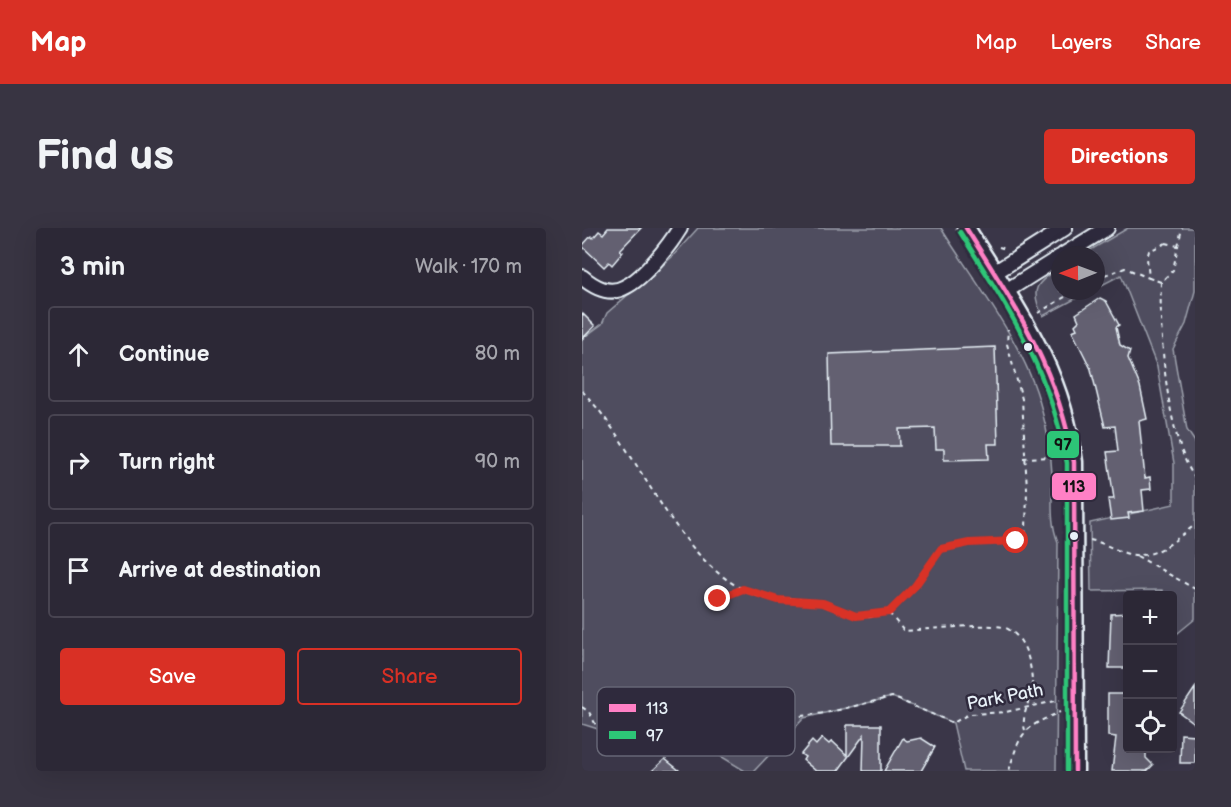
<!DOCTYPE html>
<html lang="en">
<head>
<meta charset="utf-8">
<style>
  :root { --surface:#2c2836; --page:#383442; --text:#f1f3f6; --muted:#a6a6ad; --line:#484451; --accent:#d93025 }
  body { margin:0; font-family:"Balsamiq Sans",sans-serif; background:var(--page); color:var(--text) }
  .controls { position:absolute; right:18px; bottom:18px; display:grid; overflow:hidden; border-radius:6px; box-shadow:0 6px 24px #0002 }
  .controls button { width:54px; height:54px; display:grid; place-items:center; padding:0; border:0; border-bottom:2px solid var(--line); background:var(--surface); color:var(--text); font:30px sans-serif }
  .compass { position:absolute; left:469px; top:18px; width:54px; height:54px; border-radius:50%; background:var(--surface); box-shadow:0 6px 24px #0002; rotate:269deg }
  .stop { position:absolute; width:18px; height:18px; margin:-14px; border:4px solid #d93025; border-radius:50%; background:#fff }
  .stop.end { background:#d93025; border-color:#fff; box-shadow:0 2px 6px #0008 }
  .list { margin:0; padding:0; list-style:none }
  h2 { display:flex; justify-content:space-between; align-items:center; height:78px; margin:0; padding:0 24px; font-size:26px }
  h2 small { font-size:20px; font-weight:400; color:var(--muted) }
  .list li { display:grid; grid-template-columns:39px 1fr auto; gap:18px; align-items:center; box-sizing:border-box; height:96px; margin:0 12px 12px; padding:0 12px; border:2px solid var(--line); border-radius:6px }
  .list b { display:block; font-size:22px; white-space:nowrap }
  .list em { font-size:20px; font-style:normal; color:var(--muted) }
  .actions { display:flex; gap:12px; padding:18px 24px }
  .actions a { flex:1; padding:14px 0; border:2px solid var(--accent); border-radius:6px; text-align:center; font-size:21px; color:var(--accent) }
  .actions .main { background:var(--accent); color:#fff }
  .icon { flex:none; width:33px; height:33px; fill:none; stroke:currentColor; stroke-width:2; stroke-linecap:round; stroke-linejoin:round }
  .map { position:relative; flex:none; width:613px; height:543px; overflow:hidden; border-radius:6px }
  header { display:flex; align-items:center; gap:36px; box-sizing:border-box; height:84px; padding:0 30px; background:var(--accent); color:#fff }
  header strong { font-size:28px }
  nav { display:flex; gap:33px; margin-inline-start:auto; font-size:21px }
  .intro { display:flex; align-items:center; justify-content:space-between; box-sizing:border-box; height:144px; padding:0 36px }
  h1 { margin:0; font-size:42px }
  .button { padding:15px 27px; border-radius:6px; background:var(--accent); color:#fff; font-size:21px; font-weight:700 }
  main { display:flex; gap:36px; padding:0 36px }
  aside { flex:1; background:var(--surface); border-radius:6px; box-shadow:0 6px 24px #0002 }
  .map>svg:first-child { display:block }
  .park { fill:#504e5f; stroke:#9ca0ac; stroke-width:1.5 }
  .building { fill:#636171; stroke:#e8f1f8; stroke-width:1.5 }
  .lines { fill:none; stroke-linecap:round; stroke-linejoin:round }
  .minor-casing { stroke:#e8f1f8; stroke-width:18 }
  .tertiary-casing { stroke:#e8f1f8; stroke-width:21 }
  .path { stroke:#e8f1f8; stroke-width:2; stroke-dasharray:4.5 4.5; stroke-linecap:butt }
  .minor { stroke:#2f2a3d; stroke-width:14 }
  .tertiary { stroke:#2f2a3d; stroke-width:16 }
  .bus-1-casing { stroke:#2f2a3d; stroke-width:9 }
  .bus-2-casing { stroke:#2f2a3d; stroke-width:9 }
  .bus-1 { stroke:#ff80c5; stroke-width:4.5 }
  .bus-2 { stroke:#2dc577; stroke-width:4.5 }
  .route { stroke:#d93025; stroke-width:8 }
  .bus-dot { fill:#e8f1f8; stroke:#2f2a3d; stroke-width:2 }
  .labels { text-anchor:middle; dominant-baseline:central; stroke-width:5; stroke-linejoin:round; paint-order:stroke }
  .street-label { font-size:18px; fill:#e8f1f8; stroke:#2f2a3d }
  .key { fill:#2f2a3d; stroke:#666675; stroke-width:1.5 }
  .key-label { font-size:16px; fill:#e8f1f8 }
  .line-badge { stroke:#2f2a3d; stroke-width:2 }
  .pale-badge-label { font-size:16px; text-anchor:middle; font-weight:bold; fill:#111 }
</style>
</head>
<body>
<header>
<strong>Map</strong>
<nav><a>Map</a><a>Layers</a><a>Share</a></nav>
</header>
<div class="intro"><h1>Find us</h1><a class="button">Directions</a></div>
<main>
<aside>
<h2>3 min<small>Walk · 170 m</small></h2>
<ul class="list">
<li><svg class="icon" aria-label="ahead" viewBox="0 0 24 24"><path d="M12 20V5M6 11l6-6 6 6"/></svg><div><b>Continue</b></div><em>80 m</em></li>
<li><svg class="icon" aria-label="right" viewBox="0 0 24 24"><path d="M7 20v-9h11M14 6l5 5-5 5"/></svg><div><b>Turn right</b></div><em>90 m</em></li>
<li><svg class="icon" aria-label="arrive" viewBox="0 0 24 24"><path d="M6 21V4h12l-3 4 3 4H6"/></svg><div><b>Arrive at destination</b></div></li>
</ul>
<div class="actions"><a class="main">Save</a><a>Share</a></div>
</aside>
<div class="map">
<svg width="613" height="543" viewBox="0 0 613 543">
  <rect width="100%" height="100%" fill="#3a3648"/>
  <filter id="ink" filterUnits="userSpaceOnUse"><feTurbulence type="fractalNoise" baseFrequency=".0167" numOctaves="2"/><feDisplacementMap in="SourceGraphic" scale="12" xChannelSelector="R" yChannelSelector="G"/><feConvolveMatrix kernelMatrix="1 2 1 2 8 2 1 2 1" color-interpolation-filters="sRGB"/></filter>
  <g filter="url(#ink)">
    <path class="park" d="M116 0H359C393 55 443 116 459 179 465 201 469 224 470 246 471 270 467 292 476 314L474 543H382L371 495 310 469 222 490 172 543H163L106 508 16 501 0 496V111L20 96 25 85 90 29Z
      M546 0H613V63L604 96 591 121 605 202 613 214V391L591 409 590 368 581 367 580 362 509 363 508 295 592 276V235L575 139 539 47 514 60V27H500Z
      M478 40V63H508L461 88C447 62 454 54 478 40Z"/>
    <path class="building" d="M26 0H59L38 22 41 24 30 37 27 34 22 39 0 18 9 8 11 10 17 3 21 6Z
      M518 70 524 73 537 97 534 99 538 117 548 123 546 130 558 158 565 191 557 193 563 250 568 249 569 261 560 262 562 283 546 285 547 290 529 292 526 271H532L525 224 536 223 533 198 523 199 509 141 490 103 495 101 493 97 497 93 494 86Z
      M0 85 13 98 0 111Z
      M413 119 416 216H406L407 231 362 232V221H354L353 200 317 201 318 218H249L247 126Z
      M546 385V440H527L529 386Z
      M613 460V496L597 484Z
      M526 466H546V520H559V524H564V530L571 537 565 543H530L534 509 526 508Z
      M265 497H299V543H281L282 507 256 543H234L221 532 223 529 219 526 224 520 230 513 234 517 240 510 247 516 250 513 265 527Z
      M599 506 613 507V535H598Z
      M321 510 325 513 339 510 353 519 339 543H302Z
      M83 531 98 543H70Z"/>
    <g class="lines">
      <g class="minor-casing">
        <path id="minor" d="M481 27 525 0
          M412 45 483 0
          M0 49C12 59 27 68 43 59 62 50 87 18 98 0
          M424 63 478 29"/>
      </g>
      <g class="tertiary-casing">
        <path id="tertiary" d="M384 0C434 81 479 137 492 234L493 543"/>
      </g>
      <path class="path" d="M584 15 596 18 591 42 579 54 567 50 565 30 567 23Z
        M596 18 600 0
        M417 19 424 21
        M514 50 543 40 567 50
        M579 54C577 104 584 209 613 250
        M456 85 493 63
        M0 163C58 221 96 341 175 367 192 373 211 370 229 373 244 376 257 384 272 387 316 398 336 349 359 321L387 315 434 313 441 309 444 302 445 261 440 171 425 116 426 101
        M441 230 475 229
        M508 312C520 314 531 321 543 325 572 334 591 313 613 297
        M555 328 613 361
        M136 371 161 361
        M307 385 322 403C342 402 410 394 424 400 443 409 449 434 450 453 451 469 438 487 443 502
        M0 479 7 484 16 501 139 509 192 491 244 485 310 469 371 495 387 486 424 484 478 472
        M427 543C438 504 441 500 478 484"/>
      <use href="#minor" class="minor"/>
      <use href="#tertiary" class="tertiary"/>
      <g class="bus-1-casing">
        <path id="bus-1" d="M384 0C434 79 475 140 492 234L493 543"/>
      </g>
      <g class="bus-2-casing">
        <path id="bus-2" d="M378 4C427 82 468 142 485 235V543"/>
      </g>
      <use href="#bus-1" class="bus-1"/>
      <use href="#bus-2" class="bus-2"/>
    </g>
  </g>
  <g class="lines" filter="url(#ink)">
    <path class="route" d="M136 371 161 361 196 372 241 375 274 388 307 384 333 358 359 321 387 315 434 313"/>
  </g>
  <g class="bus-dot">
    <circle cx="446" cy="119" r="5"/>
    <circle cx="492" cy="308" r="5"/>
  </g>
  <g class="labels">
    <g class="street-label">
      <text transform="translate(423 469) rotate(-11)">Park Path</text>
    </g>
  </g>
  <rect x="15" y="459" width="198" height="69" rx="9" class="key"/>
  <rect x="27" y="476" width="27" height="8" fill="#ff80c5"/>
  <rect x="27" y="503" width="27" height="8" fill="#2dc577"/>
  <g class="key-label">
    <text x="64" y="486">113</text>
    <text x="64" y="513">97</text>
  </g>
  <g class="line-badge">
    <rect x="464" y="202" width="34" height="29" rx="6" fill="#2dc577"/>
    <rect x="469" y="244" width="46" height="29" rx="6" fill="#ff80c5"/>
  </g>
  <g class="pale-badge-label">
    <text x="481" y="222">97</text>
    <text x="492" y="264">113</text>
  </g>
</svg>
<div class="controls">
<button>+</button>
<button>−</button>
<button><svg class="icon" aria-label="locate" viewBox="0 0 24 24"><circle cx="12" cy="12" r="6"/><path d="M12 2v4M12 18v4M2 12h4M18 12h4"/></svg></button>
</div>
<svg class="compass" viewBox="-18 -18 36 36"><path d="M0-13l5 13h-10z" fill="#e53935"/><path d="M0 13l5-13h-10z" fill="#a6a6ad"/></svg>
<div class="stop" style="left:434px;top:313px"></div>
<div class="stop end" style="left:136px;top:371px"></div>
</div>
</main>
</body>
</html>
